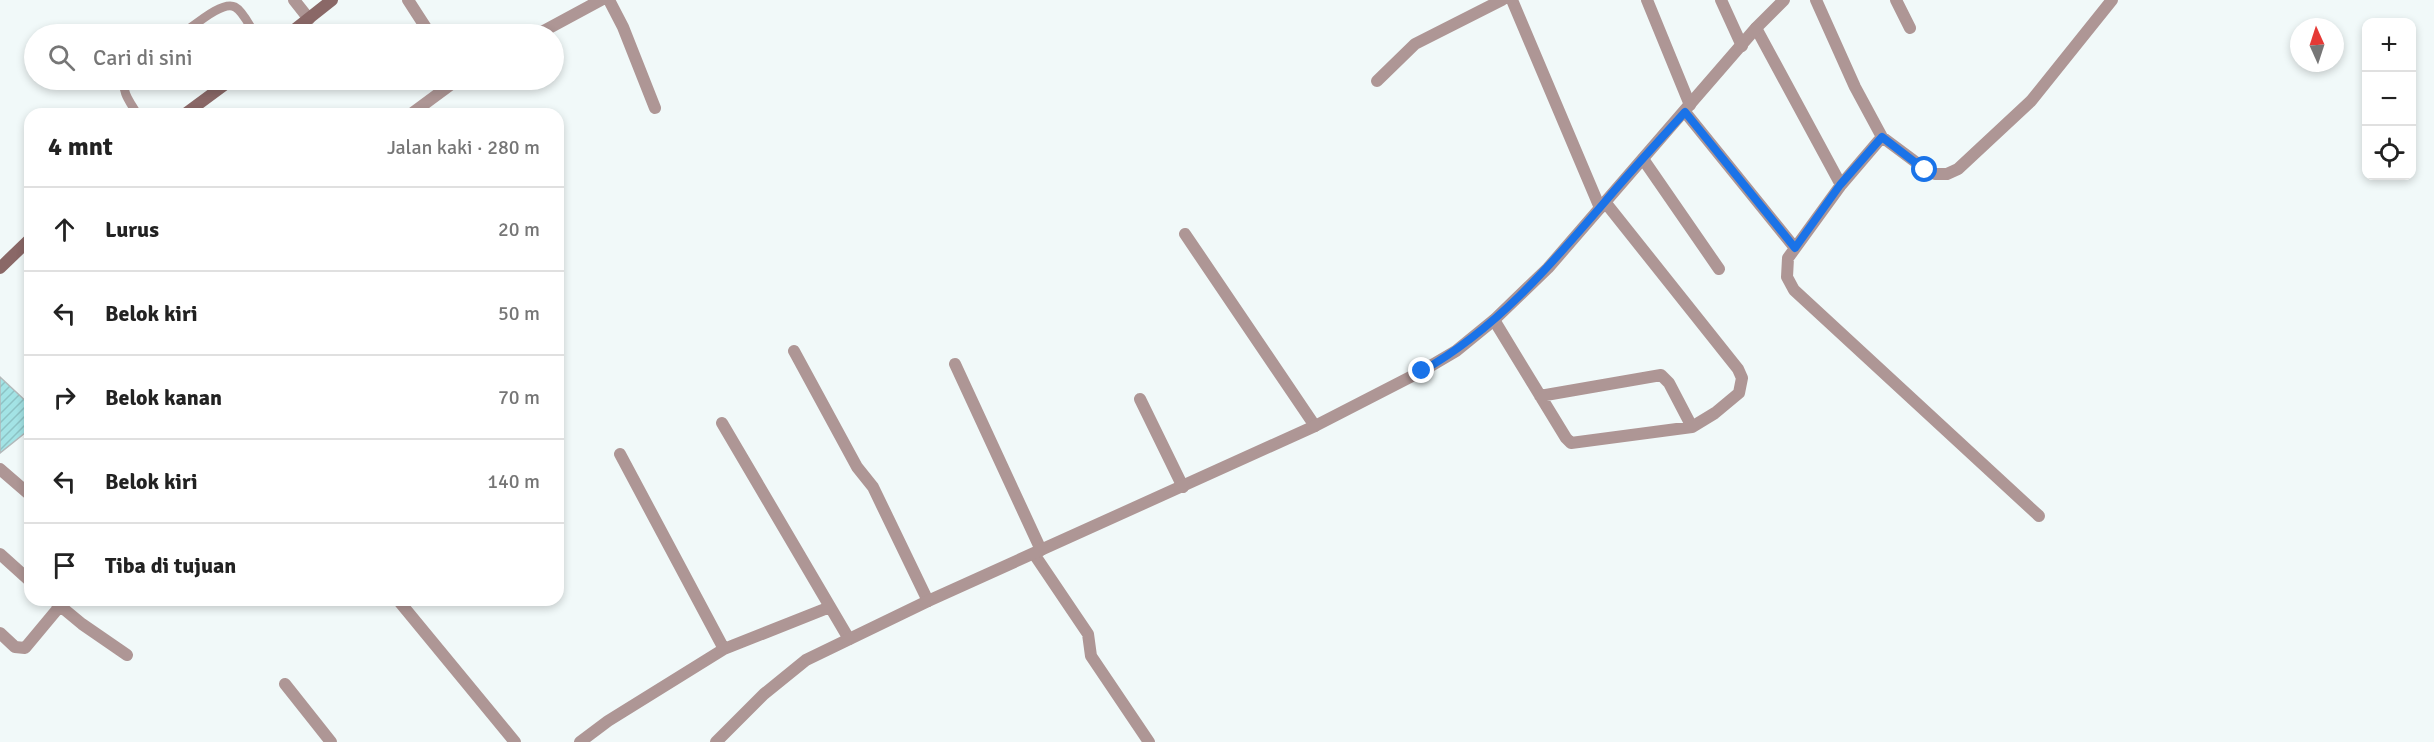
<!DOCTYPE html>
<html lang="id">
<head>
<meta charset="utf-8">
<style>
  :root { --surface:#fff; --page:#f6f6f6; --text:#222; --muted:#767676; --line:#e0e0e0 }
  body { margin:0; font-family:Signika,sans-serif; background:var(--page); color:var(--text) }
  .controls { position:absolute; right:18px; top:18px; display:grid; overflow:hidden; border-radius:12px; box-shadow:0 3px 9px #0003 }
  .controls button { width:54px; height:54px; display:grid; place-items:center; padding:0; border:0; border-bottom:2px solid var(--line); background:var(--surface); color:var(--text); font:30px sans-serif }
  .compass { position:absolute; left:2290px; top:18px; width:54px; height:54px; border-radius:50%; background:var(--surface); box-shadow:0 3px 9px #0003; rotate:357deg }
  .stop { position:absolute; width:18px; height:18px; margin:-14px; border:4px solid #1a73e8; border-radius:50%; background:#fff }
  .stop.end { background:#1a73e8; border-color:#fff; box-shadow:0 2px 6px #0008 }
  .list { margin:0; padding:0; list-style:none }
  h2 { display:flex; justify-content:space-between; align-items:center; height:78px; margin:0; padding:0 24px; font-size:26px }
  h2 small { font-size:20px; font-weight:400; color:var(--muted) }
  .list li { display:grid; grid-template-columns:39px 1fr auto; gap:18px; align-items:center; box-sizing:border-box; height:84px; padding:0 24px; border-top:2px solid var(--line) }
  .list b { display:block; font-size:22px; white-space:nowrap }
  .list em { font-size:20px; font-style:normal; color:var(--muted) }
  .icon { flex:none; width:33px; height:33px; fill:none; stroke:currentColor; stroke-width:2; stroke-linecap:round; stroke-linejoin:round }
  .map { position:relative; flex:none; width:2434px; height:742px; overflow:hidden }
  .search { position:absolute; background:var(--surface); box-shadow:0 3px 9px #0003; left:24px; top:24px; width:540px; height:66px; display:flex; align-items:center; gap:15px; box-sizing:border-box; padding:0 21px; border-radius:33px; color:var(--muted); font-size:22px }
  .panel { position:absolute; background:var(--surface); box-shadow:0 3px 9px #0003; left:24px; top:108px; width:540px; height:498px; border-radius:18px }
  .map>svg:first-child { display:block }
  .building { fill:url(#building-hatch); stroke:#b2b9ba; stroke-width:1.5 }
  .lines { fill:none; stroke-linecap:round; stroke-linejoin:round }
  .service { stroke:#ae9695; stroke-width:9 }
  .minor { stroke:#ae9695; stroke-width:12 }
  .tertiary { stroke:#ae9695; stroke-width:12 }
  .secondary { stroke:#8a6867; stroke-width:12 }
  .route { stroke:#1a73e8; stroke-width:8 }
</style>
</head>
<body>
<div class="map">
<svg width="2434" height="742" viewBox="0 0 2434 742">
  <defs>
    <pattern id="building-hatch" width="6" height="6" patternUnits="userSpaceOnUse" patternTransform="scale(1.5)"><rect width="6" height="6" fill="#a3e3e5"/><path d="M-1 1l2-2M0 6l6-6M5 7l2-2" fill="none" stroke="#8dc3c5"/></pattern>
  </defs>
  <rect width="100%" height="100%" fill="#f1f9f9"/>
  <path class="building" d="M0 377 30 405V429L0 453Z"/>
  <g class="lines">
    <path class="service" d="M182 34C193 27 222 0 235 7 243 11 250 27 255 34
      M125 80C121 92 131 103 137 114"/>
    <path class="minor" d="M294 0 309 19
      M408 0 430 34
      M609 0 623 27 655 108
      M1512 0 1600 208
      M1647 0 1690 105
      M1721 0 1742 46
      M1816 0 1855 87 1882 137 1925 169 1935 174H1947L1958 169 2031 101 2112 0
      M1896 0 1910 28
      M1756 28 1841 185
      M538 34 601 0
      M1377 81 1415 44 1502 0
      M1685 112 1795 248
      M411 114 457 80
      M1882 137 1841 185 1788 258 1787 277 1794 290 2039 516
      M1643 159 1719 269
      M1185 234 1315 426
      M1494 320 1566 438 1571 443 1692 427 1715 413 1739 393 1742 378 1738 369 1605 202
      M794 351 857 467 873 487 928 601
      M955 364 1041 550
      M1540 396 1661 375 1669 383 1692 427
      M1140 399 1183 487
      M722 423 849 639
      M620 454 724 649
      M0 469 30 495
      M0 554 30 581
      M1034 554 1088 634 1091 656 1149 742
      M53 600 82 624 127 655
      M398 600 515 742
      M0 633 15 647 25 648 60 606
      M285 684 331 742
      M580 742 608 721 724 649 830 607"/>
    <path class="tertiary" d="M716 742 764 694 806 660 928 601 1315 426 1422 371 1456 351 1494 320 1548 268 1756 28 1784 0"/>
    <path class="secondary" d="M289 34 332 0
      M185 114 231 80
      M0 268 30 239"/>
  </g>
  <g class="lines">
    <path class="route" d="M1422 371C1495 330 1549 267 1603 204 1629 173 1657 143 1685 112L1795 248 1840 185 1882 137 1925 170"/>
  </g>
</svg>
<div class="controls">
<button>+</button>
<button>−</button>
<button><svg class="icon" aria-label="locate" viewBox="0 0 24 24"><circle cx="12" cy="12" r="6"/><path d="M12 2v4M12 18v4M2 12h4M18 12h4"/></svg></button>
</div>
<svg class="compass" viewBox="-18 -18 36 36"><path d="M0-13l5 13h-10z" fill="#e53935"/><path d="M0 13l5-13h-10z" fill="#767676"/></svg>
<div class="stop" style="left:1925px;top:170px"></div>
<div class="stop end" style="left:1422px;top:371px"></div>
<div class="search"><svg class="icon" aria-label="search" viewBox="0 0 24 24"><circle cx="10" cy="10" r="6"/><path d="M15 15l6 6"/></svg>Cari di sini</div>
<section class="panel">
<h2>4 mnt<small>Jalan kaki · 280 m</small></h2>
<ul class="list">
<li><svg class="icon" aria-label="ahead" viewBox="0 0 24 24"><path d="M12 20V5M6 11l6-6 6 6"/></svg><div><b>Lurus</b></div><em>20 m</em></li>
<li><svg class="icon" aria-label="left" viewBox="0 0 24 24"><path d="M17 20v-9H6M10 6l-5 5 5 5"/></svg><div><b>Belok kiri</b></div><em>50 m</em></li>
<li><svg class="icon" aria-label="right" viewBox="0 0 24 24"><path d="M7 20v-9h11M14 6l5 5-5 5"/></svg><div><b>Belok kanan</b></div><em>70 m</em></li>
<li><svg class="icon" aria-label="left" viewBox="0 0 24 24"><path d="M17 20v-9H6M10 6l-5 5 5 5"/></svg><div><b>Belok kiri</b></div><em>140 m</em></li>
<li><svg class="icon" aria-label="arrive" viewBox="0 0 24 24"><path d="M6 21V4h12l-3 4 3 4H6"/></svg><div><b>Tiba di tujuan</b></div></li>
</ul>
</section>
</div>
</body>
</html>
